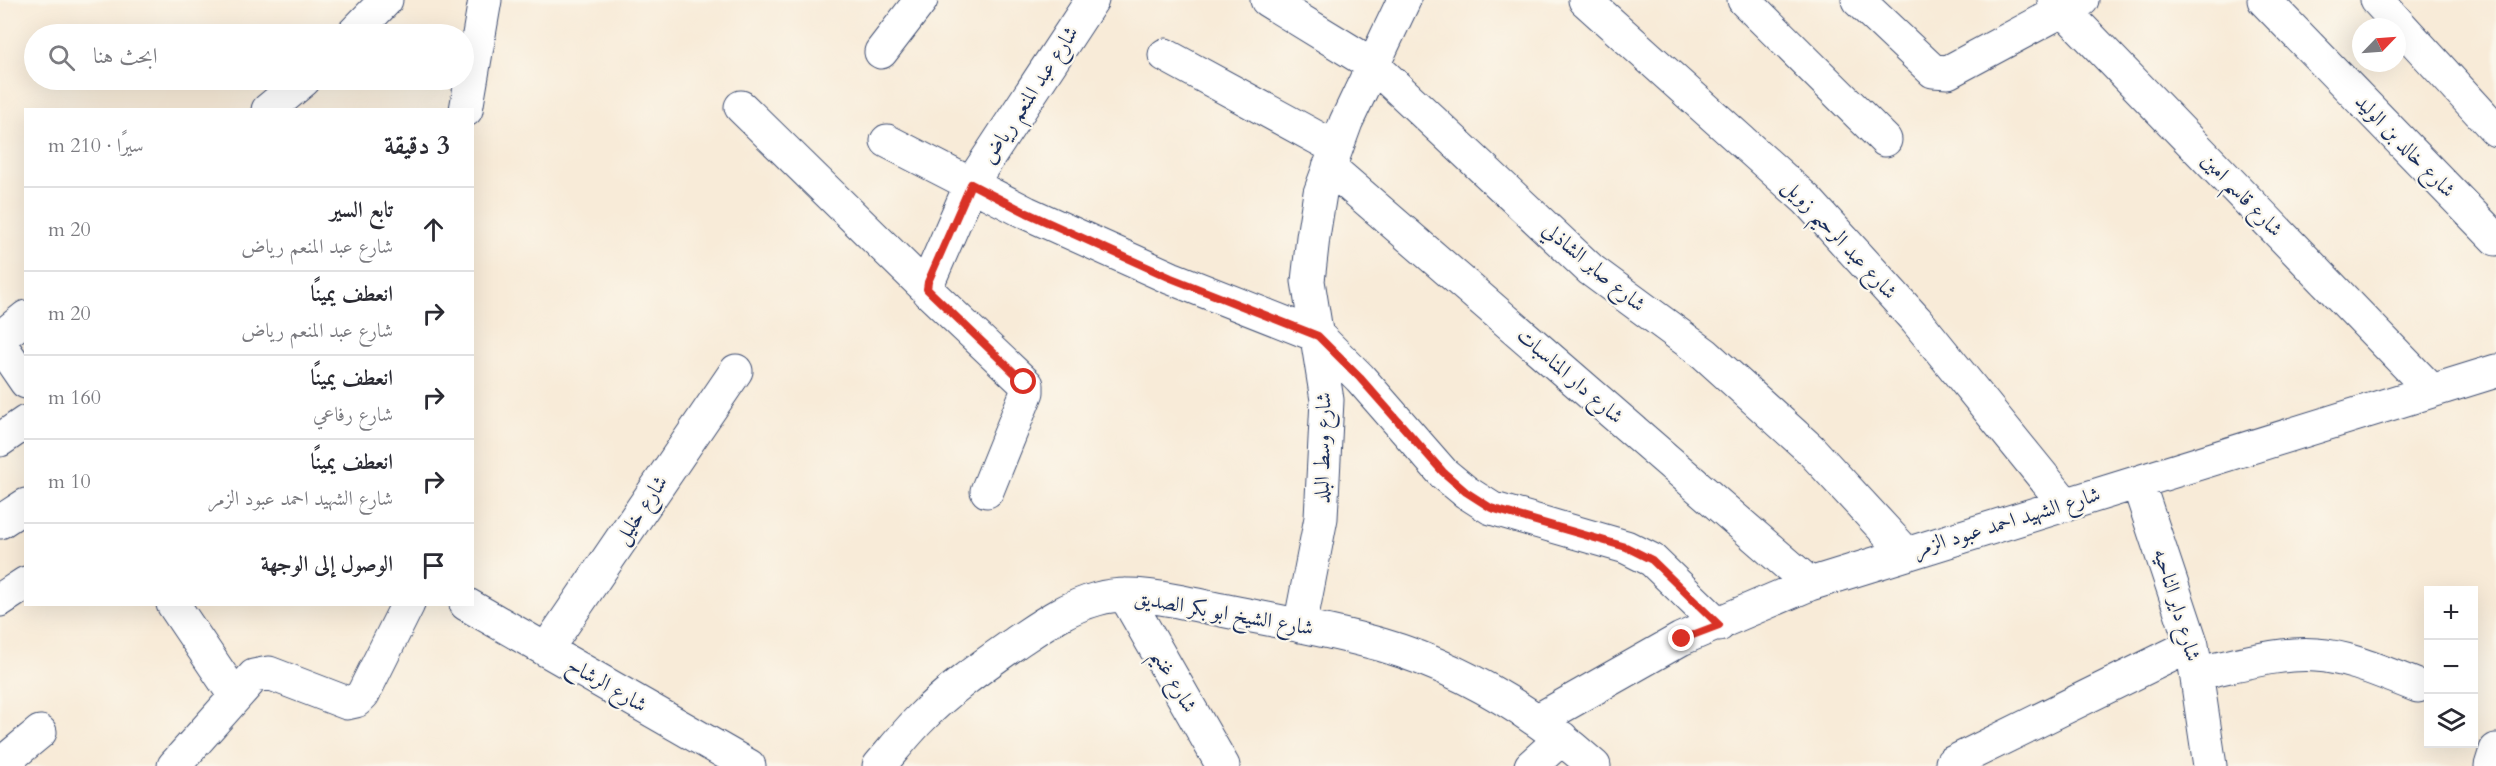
<!DOCTYPE html>
<html lang="ar">
<head>
<meta charset="utf-8">
<style>
  :root { --surface:#fff; --page:#f7f7f7; --text:#2b2b33; --muted:#7c7c81; --line:#e1e1e2 }
  body { margin:0; font-family:Cardo,Amiri,serif; background:var(--page); color:var(--text); direction:rtl }
  .controls { position:absolute; right:18px; bottom:18px; display:grid; overflow:hidden; border-radius:0px; box-shadow:0 6px 24px #0002 }
  .controls button { width:54px; height:54px; display:grid; place-items:center; padding:0; border:0; border-bottom:2px solid var(--line); background:var(--surface); color:var(--text); font:30px sans-serif }
  .compass { position:absolute; left:2352px; top:18px; width:54px; height:54px; border-radius:50%; background:var(--surface); box-shadow:0 6px 24px #0002; rotate:65deg }
  .stop { position:absolute; width:18px; height:18px; margin:-14px; border:4px solid #d93025; border-radius:50%; background:#fff }
  .stop.end { background:#d93025; border-color:#fff; box-shadow:0 2px 6px #0008 }
  .list { margin:0; padding:0; list-style:none }
  h2 { display:flex; justify-content:space-between; align-items:center; height:78px; margin:0; padding:0 24px; font-size:26px }
  h2 small { font-size:20px; font-weight:400; color:var(--muted) }
  .list li { display:grid; grid-template-columns:39px 1fr auto; gap:18px; align-items:center; box-sizing:border-box; height:84px; padding:0 24px; border-top:2px solid var(--line) }
  .list b { display:block; font-size:22px; white-space:nowrap }
  .list p { margin:0; font-size:20px; white-space:nowrap; color:var(--muted) }
  .list em { font-size:20px; font-style:normal; color:var(--muted) }
  .icon { flex:none; width:33px; height:33px; fill:none; stroke:currentColor; stroke-width:2; stroke-linecap:round; stroke-linejoin:round }
  .map { position:relative; flex:none; width:2496px; height:766px; overflow:hidden; direction:ltr }
  .search { position:absolute; background:var(--surface); box-shadow:0 6px 24px #0002; left:24px; top:24px; width:450px; height:66px; display:flex; align-items:center; gap:15px; box-sizing:border-box; padding:0 21px; border-radius:33px; color:var(--muted); font-size:22px }
  .panel { position:absolute; background:var(--surface); box-shadow:0 6px 24px #0002; left:24px; top:108px; width:450px; height:498px; border-radius:0px; direction:rtl }
  .map>svg:first-child { display:block }
  .lines { fill:none; stroke-linecap:round; stroke-linejoin:round }
  .minor-casing { stroke:#3c4b70; stroke-width:35 }
  .minor { stroke:#fff; stroke-width:33 }
  .route { stroke:#d93025; stroke-width:8 }
  .labels { text-anchor:middle; dominant-baseline:central; stroke-width:4.5; stroke-linejoin:round; paint-order:stroke }
  .street-label { font-size:21px; fill:#1b2f5e; stroke:#fbf7ec }
</style>
</head>
<body>
<div class="map">
<svg width="2496" height="766" viewBox="0 0 2496 766">
  <rect width="100%" height="100%" fill="#fbf7ec"/>
  <filter id="ink" filterUnits="userSpaceOnUse"><feTurbulence type="fractalNoise" baseFrequency=".0167" numOctaves="2"/><feDisplacementMap in="SourceGraphic" scale="12" xChannelSelector="R" yChannelSelector="G"/><feConvolveMatrix kernelMatrix="1 2 1 2 8 2 1 2 1" color-interpolation-filters="sRGB"/></filter>
  <filter id="wash" filterUnits="userSpaceOnUse"><feTurbulence type="fractalNoise" baseFrequency=".008" numOctaves="4" result="noise"/><feDisplacementMap in="SourceGraphic" scale="24" xChannelSelector="R" yChannelSelector="G"/><feGaussianBlur stdDeviation="1.35" result="paint"/><feColorMatrix in="noise" values="0 0 0 0 0 0 0 0 0 0 0 0 0 0 0 0 0 1.4 0 .05"/><feComposite in="paint" operator="in"/></filter>
  <g filter="url(#wash)">
    <rect width="100%" height="100%" fill="#f8ebd8"/>
  </g>
  <g filter="url(#ink)">
    <g class="lines">
      <g class="minor-casing">
        <path id="minor" d="M1267 0 1373 65 1591 270 1705 354 1810 449 1906 553
          M1585 0 1807 200 1916 320 2066 505
          M1744 0 1885 140
          M1858 0 1933 71 1948 72 2082 0
          M2054 0 2431 390
          M2264 0 2496 239
          M2377 0 2496 130
          M353 34 386 0
          M881 52 921 0
          M1165 55 1336 148
          M741 107 927 289
          M268 110 304 80
          M466 110 485 0
          M887 141 1027 213 1171 278 1318 336 1360 378 1443 473 1466 492 1491 508 1626 547 1652 560 1719 625
          M1329 167 1810 584
          M0 338 26 317
          M0 344 26 382
          M0 440 26 422
          M2138 483 2192 645 2210 766
          M987 491 1027 392V385L929 292 927 285 971 184 1092 0
          M0 522 26 505
          M1125 595 1223 766
          M0 600 26 583
          M173 604 235 696
          M466 604 749 766
          M1300 626 1321 518 1327 400 1308 281 1313 237 1320 193 1346 122 1404 0
          M546 650 736 371
          M2197 673C2235 666 2277 652 2316 655 2350 657 2386 674 2418 686
          M1538 720 1681 639 1810 584 2496 371
          M1952 763 2192 645
          M0 765 40 732
          M174 766 254 676 269 673 347 703 356 701 363 694 408 604
          M879 766C893 750 906 733 921 718 950 688 987 663 1021 639 1045 623 1068 607 1097 599 1137 588 1183 603 1222 610 1276 621 1330 630 1382 645 1461 668 1533 712 1594 766
          M1531 766 1562 738
          M2491 766 2496 750"/>
      </g>
      <use href="#minor" class="minor"/>
    </g>
  </g>
  <g class="lines" filter="url(#ink)">
    <path class="route" d="M1024 382 927 289 928 282 971 184 1027 213 1171 278 1318 336 1360 378 1443 472 1466 492 1491 508 1626 547 1652 560 1719 625 1682 639"/>
  </g>
  <g class="labels">
    <g class="street-label">
      <text transform="translate(1030 95) rotate(-57)">شارع عبد المنعم رياض</text>
      <text transform="translate(2405 146) rotate(46)">شارع خالد بن الوليد</text>
      <text transform="translate(2242 195) rotate(46)">شارع قاسم امين</text>
      <text transform="translate(1840 239) rotate(47)">شارع عبد الرحيم زويل</text>
      <text transform="translate(1594 267) rotate(40)">شارع صابر الشاذلي</text>
      <text transform="translate(1570 376) rotate(41)">شارع دار المناسبات</text>
      <text transform="translate(1323 448) rotate(-89)">شارع وسط البلد</text>
      <text transform="translate(641 510) rotate(-56)">شارع خليل</text>
      <text transform="translate(2007 522) rotate(-17)">شارع الشهيد احمد عبود الزمر</text>
      <text transform="translate(2177 605) rotate(73)">شارع داير الناحيه</text>
      <text transform="translate(1224 613) rotate(10)">شارع الشيخ ابو بكر الصديق</text>
      <text transform="translate(1174 681) rotate(60)">شارع غنيم</text>
      <text transform="translate(607 685) rotate(30)">شارع الرشاح</text>
    </g>
  </g>
</svg>
<div class="controls">
<button>+</button>
<button>−</button>
<button><svg class="icon" aria-label="layers" viewBox="0 0 24 24"><path d="M12 4l9 5-9 5-9-5zM3 14l9 5 9-5"/></svg></button>
</div>
<svg class="compass" viewBox="-18 -18 36 36"><path d="M0-13l5 13h-10z" fill="#e53935"/><path d="M0 13l5-13h-10z" fill="#7c7c81"/></svg>
<div class="stop" style="left:1024px;top:382px"></div>
<div class="stop end" style="left:1682px;top:639px"></div>
<div class="search"><svg class="icon" aria-label="search" viewBox="0 0 24 24"><circle cx="10" cy="10" r="6"/><path d="M15 15l6 6"/></svg>ابحث هنا</div>
<section class="panel">
<h2>3 دقيقة<small>سيرًا · 210 m</small></h2>
<ul class="list">
<li><svg class="icon" aria-label="ahead" viewBox="0 0 24 24"><path d="M12 20V5M6 11l6-6 6 6"/></svg><div><b>تابع السير</b><p>شارع عبد المنعم رياض</p></div><em>20 m</em></li>
<li><svg class="icon" aria-label="right" viewBox="0 0 24 24"><path d="M7 20v-9h11M14 6l5 5-5 5"/></svg><div><b>انعطف يمينًا</b><p>شارع عبد المنعم رياض</p></div><em>20 m</em></li>
<li><svg class="icon" aria-label="right" viewBox="0 0 24 24"><path d="M7 20v-9h11M14 6l5 5-5 5"/></svg><div><b>انعطف يمينًا</b><p>شارع رفاعي</p></div><em>160 m</em></li>
<li><svg class="icon" aria-label="right" viewBox="0 0 24 24"><path d="M7 20v-9h11M14 6l5 5-5 5"/></svg><div><b>انعطف يمينًا</b><p>شارع الشهيد احمد عبود الزمر</p></div><em>10 m</em></li>
<li><svg class="icon" aria-label="arrive" viewBox="0 0 24 24"><path d="M6 21V4h12l-3 4 3 4H6"/></svg><div><b>الوصول إلى الوجهة</b></div></li>
</ul>
</section>
</div>
</body>
</html>
